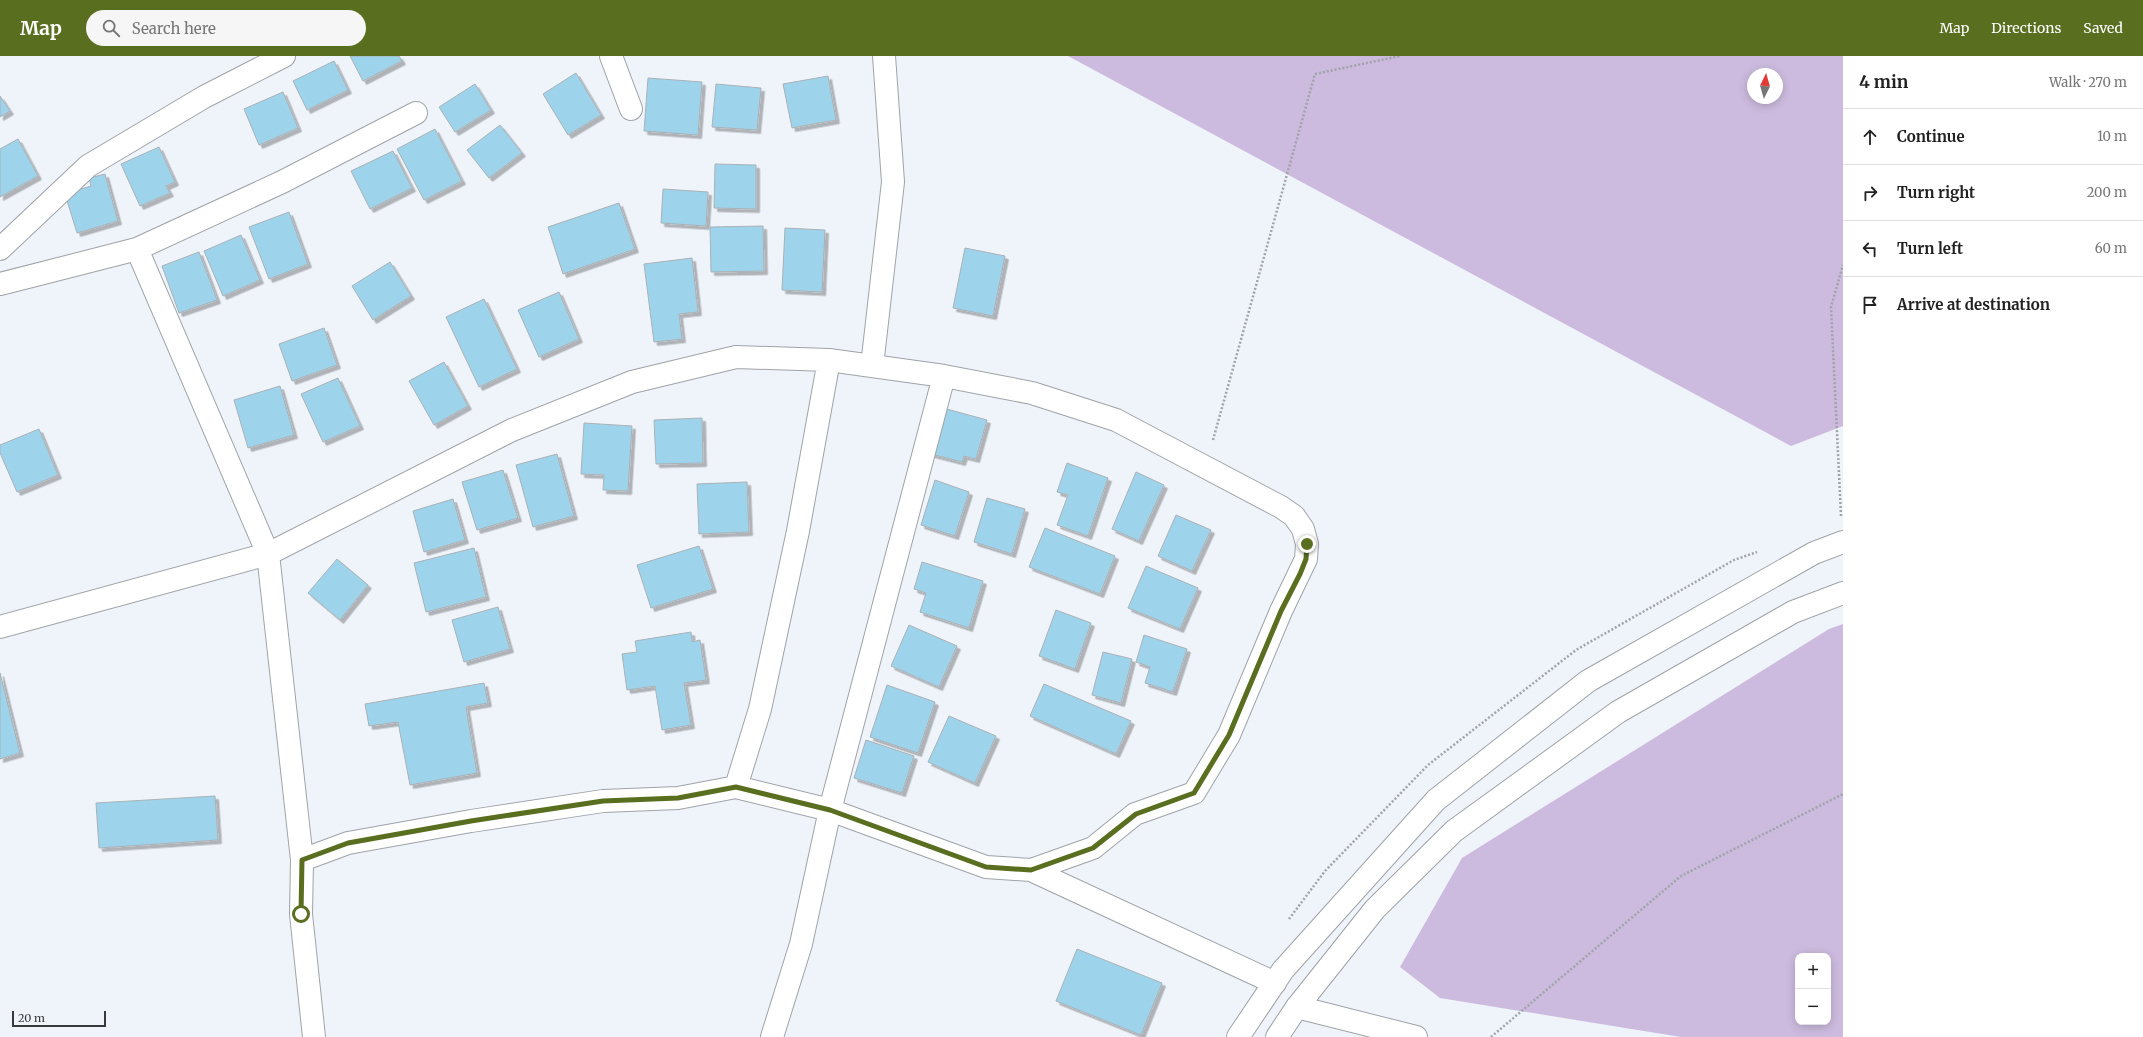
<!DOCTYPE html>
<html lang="en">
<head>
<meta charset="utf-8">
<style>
  :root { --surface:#fff; --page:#f6f6f6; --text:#222; --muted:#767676; --line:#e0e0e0; --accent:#596f1f }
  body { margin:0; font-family:Merriweather,serif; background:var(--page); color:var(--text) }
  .controls { position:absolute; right:12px; bottom:12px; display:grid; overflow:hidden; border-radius:8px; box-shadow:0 2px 10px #0003 }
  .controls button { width:36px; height:36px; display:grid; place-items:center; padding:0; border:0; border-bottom:1px solid var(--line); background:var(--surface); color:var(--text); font:20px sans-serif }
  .compass { position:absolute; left:1747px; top:12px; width:36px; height:36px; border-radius:50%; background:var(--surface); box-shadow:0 2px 10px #0003; rotate:5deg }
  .scale { position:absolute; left:12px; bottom:10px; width:94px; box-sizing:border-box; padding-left:4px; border:2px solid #37393b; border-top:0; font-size:11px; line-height:14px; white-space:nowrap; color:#37393b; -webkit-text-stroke:3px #eff4fa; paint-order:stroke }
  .stop { position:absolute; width:12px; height:12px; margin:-9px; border:3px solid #596f1f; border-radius:50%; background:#fff }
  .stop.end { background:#596f1f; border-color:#fff; box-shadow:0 1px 4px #0008 }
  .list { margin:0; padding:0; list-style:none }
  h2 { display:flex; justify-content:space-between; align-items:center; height:52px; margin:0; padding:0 16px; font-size:17px }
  h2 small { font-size:13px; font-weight:400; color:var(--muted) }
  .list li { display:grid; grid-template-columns:26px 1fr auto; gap:12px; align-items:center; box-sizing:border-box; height:56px; padding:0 16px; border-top:1px solid var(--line) }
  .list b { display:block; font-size:15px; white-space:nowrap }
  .list em { font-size:13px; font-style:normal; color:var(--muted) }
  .icon { flex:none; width:22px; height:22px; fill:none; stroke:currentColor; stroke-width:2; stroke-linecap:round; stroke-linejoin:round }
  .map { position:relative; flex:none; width:1843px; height:981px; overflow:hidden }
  header { display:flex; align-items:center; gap:24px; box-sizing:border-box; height:56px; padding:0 20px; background:var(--accent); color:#fff }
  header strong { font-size:19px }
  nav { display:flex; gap:22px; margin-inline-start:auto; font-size:14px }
  .search { width:280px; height:36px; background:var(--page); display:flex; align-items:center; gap:10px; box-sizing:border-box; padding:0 14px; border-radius:22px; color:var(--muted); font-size:15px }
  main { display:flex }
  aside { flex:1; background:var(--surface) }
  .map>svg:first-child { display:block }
  .green { fill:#ccbbde; fill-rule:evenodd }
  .building { fill:#9ed3ec; stroke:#aab1b5; filter:url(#shadow) }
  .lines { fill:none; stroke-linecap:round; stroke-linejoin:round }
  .street-casing { stroke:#9fa3a8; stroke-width:24 }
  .secondary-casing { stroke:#9fa3a8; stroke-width:24 }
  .path { stroke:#a0a3a8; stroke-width:2.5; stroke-dasharray:2 2; stroke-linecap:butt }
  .street { stroke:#fff; stroke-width:22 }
  .secondary { stroke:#fff; stroke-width:22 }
  .route { stroke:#596f1f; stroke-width:5 }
</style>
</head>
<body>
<header>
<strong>Map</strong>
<div class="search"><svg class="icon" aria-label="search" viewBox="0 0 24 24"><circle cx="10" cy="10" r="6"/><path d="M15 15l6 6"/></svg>Search here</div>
<nav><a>Map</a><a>Directions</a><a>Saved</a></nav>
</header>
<main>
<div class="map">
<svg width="1843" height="981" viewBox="0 0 1843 981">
  <defs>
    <filter id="shadow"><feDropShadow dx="3.5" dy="3.5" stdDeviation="0" flood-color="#0004"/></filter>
  </defs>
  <rect width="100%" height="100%" fill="#eff4fa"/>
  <path class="green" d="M1068 0H1843V370L1791 390ZM1753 18H1777V42H1753Z
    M1843 568V981H1681L1440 942 1400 911 1462 802 1829 573ZM1798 900H1828V966H1798Z"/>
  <path class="building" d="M350 0H399L402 5 363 25Z
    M334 5 348 34 307 54 293 25Z
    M576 17 601 59 568 79 543 38Z
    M828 20 836 64 792 72 783 28Z
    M648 22 702 26 698 79 644 75Z
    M475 28 491 54 455 76 439 51Z
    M716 28 761 32 757 74 712 71Z
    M283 36 298 72 259 89 244 53Z
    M0 40 10 55 0 61Z
    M500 69 522 97 489 122 467 94Z
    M435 73 462 125 424 144 397 93Z
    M18 83 38 120 0 141V93Z
    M159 91 175 126 166 130 170 137 140 150 121 108Z
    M393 95 412 132 370 153 351 115Z
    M715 108 756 109V153L714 152Z
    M105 118 118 165 77 177 65 138 91 130 89 122Z
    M663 133 708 136 706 170 661 167Z
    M619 147 635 193 563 218 548 171Z
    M289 156 308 208 269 223 249 171Z
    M763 170 764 215 711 216 710 171Z
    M785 172 825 174 822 236 782 234Z
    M241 179 260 224 223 240 204 195Z
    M965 192 1005 200 993 260 953 252Z
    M199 196 217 244 179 257 162 210Z
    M692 202 698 256 679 258 682 283 654 286 644 208Z
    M390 206 411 240 373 264 352 230Z
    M559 236 579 283 539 301 518 254Z
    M484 243 517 313 479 331 446 261Z
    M324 272 337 309 292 325 279 288Z
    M444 306 468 350 434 369 409 325Z
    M338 322 360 370 323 386 301 338Z
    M280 330 294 379 248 392 234 344Z
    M943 352 987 364 976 403 964 400 962 406 931 398Z
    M702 362 703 407 656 408 654 364Z
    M584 367 632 370 628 435 603 434 604 419 581 418Z
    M39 373 58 419 17 436 0 397V389Z
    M557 398 574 460 533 471 516 409Z
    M1067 407 1108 422 1088 480 1057 469 1068 439 1057 436Z
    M503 414 518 462 477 474 462 426Z
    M1136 416 1164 429 1139 485 1112 473Z
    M935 424 969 436 955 480 921 469Z
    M747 426 749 476 699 478 697 428Z
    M987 442 1025 453 1012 498 974 486Z
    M453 443 465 484 424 496 413 455Z
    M1176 459 1211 474 1192 515 1158 500Z
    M1045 472 1115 500 1100 538 1029 511Z
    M699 490 713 533 651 552 637 509Z
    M474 492 486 541 426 556 414 507Z
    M337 503 368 529 340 564 308 537Z
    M922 506 983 525 969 572 920 556 926 537 914 533Z
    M1146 510 1198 532 1180 573 1128 552Z
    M498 551 510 593 464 606 452 564Z
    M1056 554 1091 567 1075 613 1039 600Z
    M909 569 957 590 939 631 891 610Z
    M691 576 692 586 700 584 706 624 684 627 691 669 662 674 655 630 627 634 622 598 637 596 635 585Z
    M1144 579 1187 593 1173 636 1145 627 1150 611 1136 606Z
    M1103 596 1132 603 1121 647 1092 639Z
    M0 617 20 697 0 703Z
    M484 627 488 647 466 651 477 717 410 729 398 666 369 670 365 648Z
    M1044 628 1131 665 1116 698 1030 660Z
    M887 629 935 646 918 697 870 681Z
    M949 660 996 680 975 727 928 706Z
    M866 684 914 700 902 737 854 722Z
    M215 740 218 784 99 792 96 747Z
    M1077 893 1162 927 1141 979 1056 945Z"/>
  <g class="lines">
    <g class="street-casing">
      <path id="street" d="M611 0 631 53
        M0 193 88 110 204 41 284 0
        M137 193 268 498 302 804 301 858 314 981
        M0 228 137 193 282 126 416 57
        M872 310 893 126 884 0
        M0 571 268 498 512 374 632 326 736 301 829 304 944 320 1032 337 1116 364 1281 451 1294 460 1303 473 1307 488 1306 503 1281 555 1229 679 1194 737 1135 758 1093 792 1031 814 986 811 830 754 736 731 678 742 603 745 471 765 348 787 302 804
        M736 731 760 653 798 475 829 304
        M1031 814 1275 927
        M1297 951 1416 981
        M772 981 801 888 830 754 944 320"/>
    </g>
    <g class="secondary-casing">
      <path id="secondary" d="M1238 981 1283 914 1436 744 1588 625 1814 497 1843 486
        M1277 981 1297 951 1375 853 1454 775 1618 656 1793 556 1843 537"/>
    </g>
    <path class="path" d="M1213 384 1315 18 1400 0
      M1841 460 1831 251 1843 209
      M1289 863 1325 815 1428 709 1576 594 1734 504 1757 496
      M1491 981 1681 820 1843 738"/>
    <use href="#street" class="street"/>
    <use href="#secondary" class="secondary"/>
  </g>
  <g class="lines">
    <path class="route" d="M301 858 302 804 348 787 471 765 603 745 678 742 736 731 830 754 986 811 1031 814 1093 792 1136 758 1194 737 1229 679 1281 555 1300 518 1306 503 1307 488"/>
  </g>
</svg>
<div class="controls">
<button>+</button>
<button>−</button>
</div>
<svg class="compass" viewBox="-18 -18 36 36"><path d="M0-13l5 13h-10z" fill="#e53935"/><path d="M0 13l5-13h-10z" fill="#767676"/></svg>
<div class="scale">20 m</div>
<div class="stop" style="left:301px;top:858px"></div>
<div class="stop end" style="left:1307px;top:488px"></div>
</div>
<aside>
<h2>4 min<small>Walk · 270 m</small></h2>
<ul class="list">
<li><svg class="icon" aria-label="ahead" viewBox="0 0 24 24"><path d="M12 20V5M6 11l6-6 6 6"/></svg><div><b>Continue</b></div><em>10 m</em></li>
<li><svg class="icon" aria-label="right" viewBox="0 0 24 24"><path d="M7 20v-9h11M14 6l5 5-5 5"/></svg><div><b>Turn right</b></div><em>200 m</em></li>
<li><svg class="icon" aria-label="left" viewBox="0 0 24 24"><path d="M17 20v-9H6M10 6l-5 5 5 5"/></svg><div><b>Turn left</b></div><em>60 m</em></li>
<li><svg class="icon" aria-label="arrive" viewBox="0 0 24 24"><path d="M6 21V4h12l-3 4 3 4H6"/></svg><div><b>Arrive at destination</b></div></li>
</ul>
</aside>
</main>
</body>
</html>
